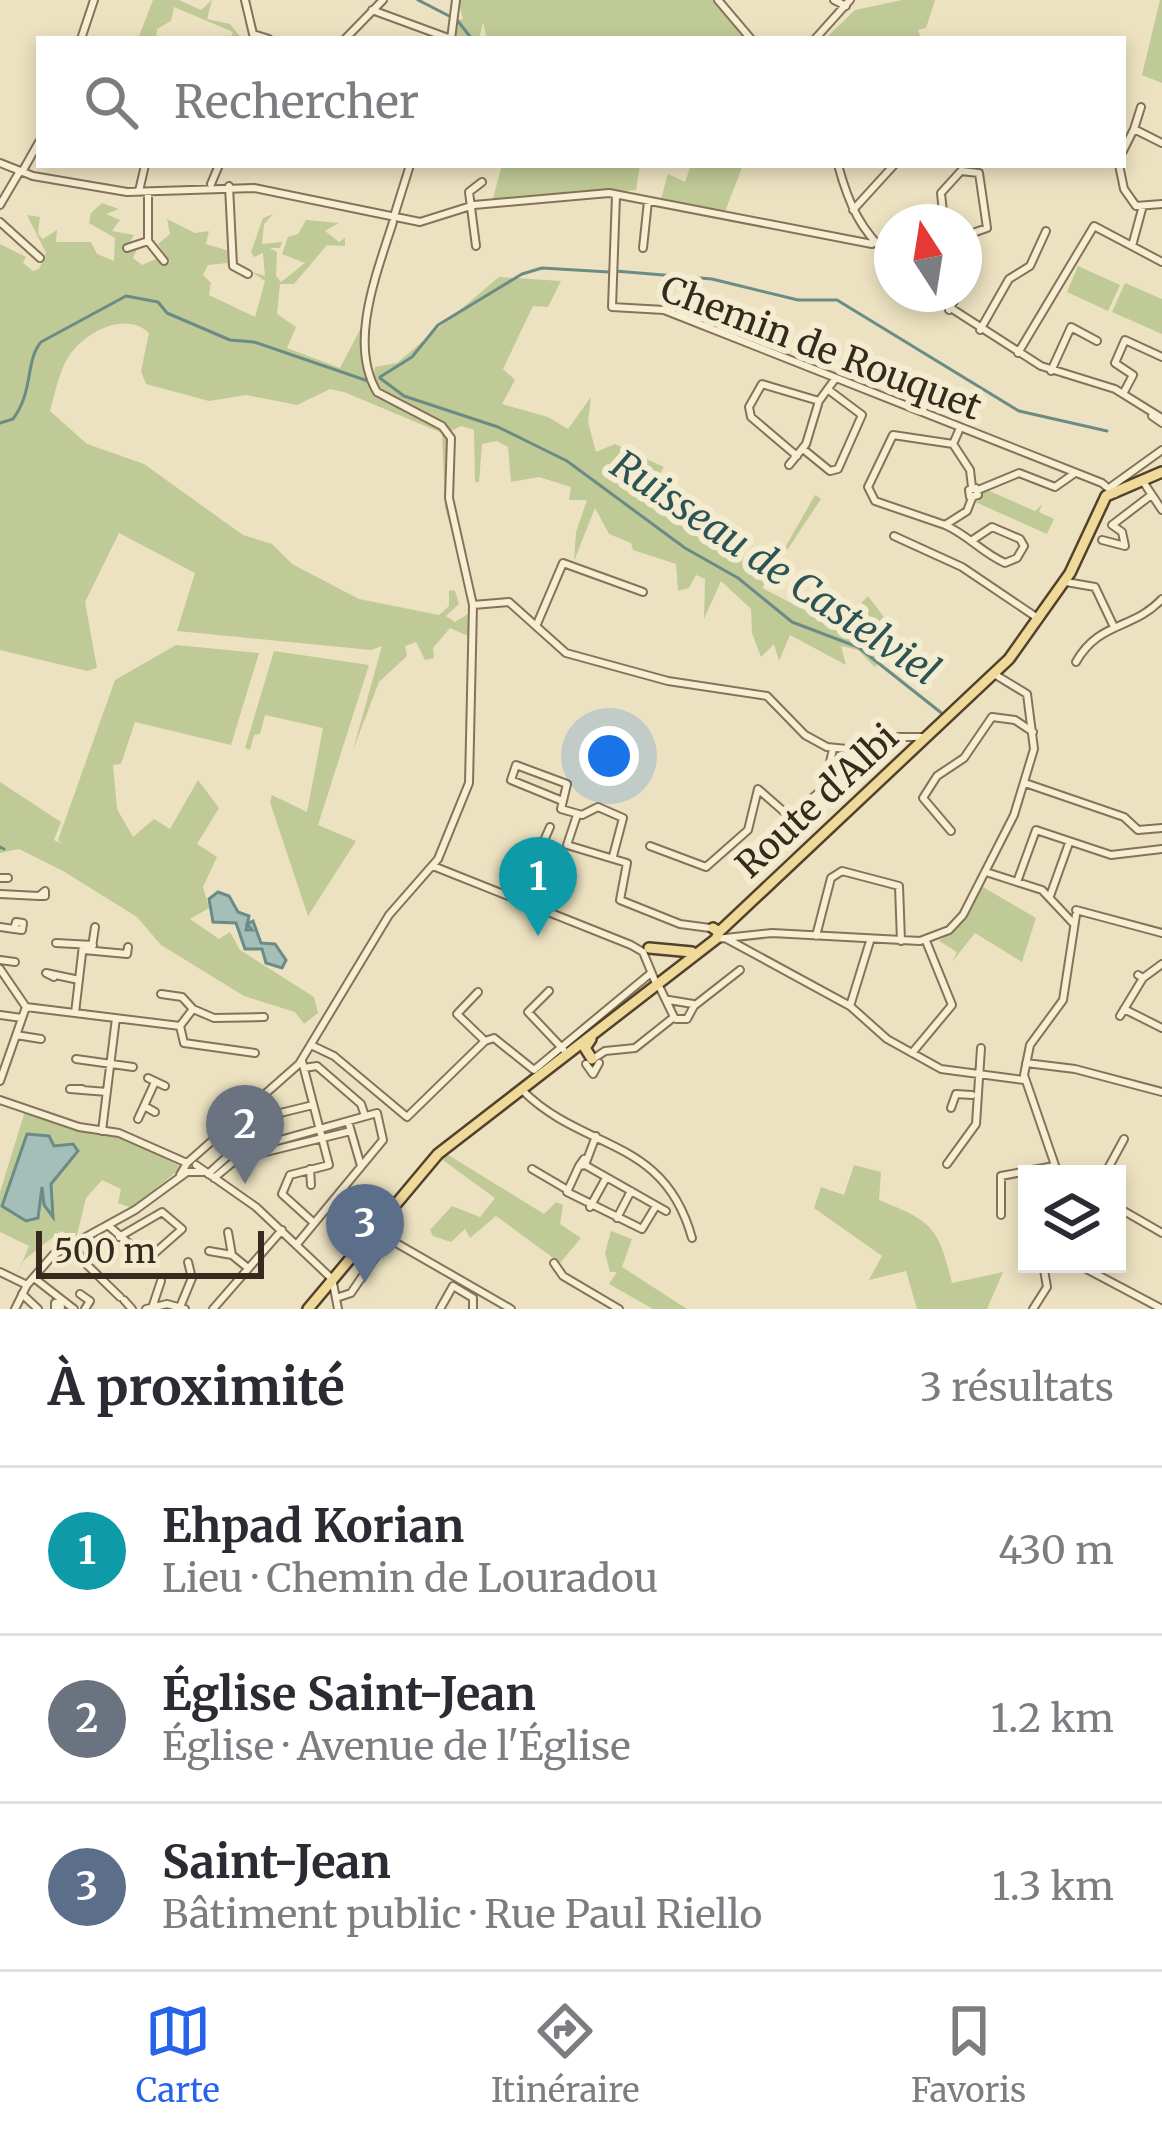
<!DOCTYPE html>
<html lang="fr">
<head>
<meta charset="utf-8">
<style>
  :root { --surface:#fff; --page:#f7f7f7; --text:#2b2b33; --muted:#7c7c81; --line:#e1e1e2; --accent:#2563eb }
  body { margin:0; font-family:Merriweather,serif; background:var(--page); color:var(--text) }
  .controls { position:absolute; right:36px; bottom:36px; display:grid; overflow:hidden; border-radius:0px; box-shadow:0 6px 18px #0003 }
  .controls button { width:108px; height:108px; display:grid; place-items:center; padding:0; border:0; border-bottom:3px solid var(--line); background:var(--surface); color:var(--text); font:60px sans-serif }
  .compass { position:absolute; left:874px; top:204px; width:108px; height:108px; border-radius:50%; background:var(--surface); box-shadow:0 6px 18px #0003; rotate:348deg }
  .scale { position:absolute; left:36px; bottom:30px; width:228px; box-sizing:border-box; padding-left:12px; border:6px solid #352a1d; border-top:0; font-size:33px; line-height:42px; white-space:nowrap; color:#352a1d; -webkit-text-stroke:9px #f4ecd0; paint-order:stroke }
  .you { position:absolute; left:609px; top:756px; width:42px; height:42px; margin:-30px; border:9px solid #fff; border-radius:50%; background:#1a73e8; box-shadow:0 0 0 18px #1a73e833 }
  .badge { display:grid; place-items:center; width:78px; height:78px; border-radius:50%; background:var(--accent); color:#fff; font-size:39px; font-weight:700 }
  .pin { position:absolute; translate:-50% -99px; filter:drop-shadow(0 3px 6px #0008) }
  .pin::after { content:''; position:absolute; top:63px; width:42px; height:36px; background:inherit; clip-path:polygon(0 0,100% 0,50% 100%) }
  .list { margin:0; padding:0; list-style:none }
  h2 { display:flex; justify-content:space-between; align-items:center; height:156px; margin:0; padding:0 48px; font-size:51px }
  h2 small { font-size:39px; font-weight:400; color:var(--muted) }
  .list li { display:grid; grid-template-columns:78px 1fr auto; gap:36px; align-items:center; box-sizing:border-box; height:168px; padding:0 48px; border-top:3px solid var(--line) }
  .list b { display:block; font-size:45px; white-space:nowrap }
  .list p { margin:0; font-size:39px; white-space:nowrap; color:var(--muted) }
  .list em { font-size:39px; font-style:normal; color:var(--muted) }
  .icon { flex:none; width:66px; height:66px; fill:none; stroke:currentColor; stroke-width:2; stroke-linecap:round; stroke-linejoin:round }
  .map { position:relative; flex:none; width:1162px; height:1309px; overflow:hidden }
  .search { position:absolute; background:var(--surface); box-shadow:0 6px 18px #0003; left:36px; right:36px; top:36px; height:132px; display:flex; align-items:center; gap:30px; box-sizing:border-box; padding:0 42px; border-radius:0px; color:var(--muted); font-size:45px }
  .sheet { height:660px; background:var(--surface) }
  nav { display:flex; justify-content:space-around; align-items:center; box-sizing:border-box; height:168px; border-top:3px solid var(--line); background:var(--surface); font-size:33px; color:var(--muted) }
  nav a { display:grid; justify-items:center; gap:6px }
  nav .on { color:var(--accent) }
  .map>svg:first-child { display:block }
  .green { fill:#c0ca96 }
  .water { fill:#a4bfb8; stroke:#6b8c86; stroke-width:3 }
  .lines { fill:none; stroke-linecap:round; stroke-linejoin:round }
  .stream { stroke:#6b8c86; stroke-width:3 }
  .minor-casing { stroke:#857359; stroke-width:10 }
  .major-casing { stroke:#53412e; stroke-width:14 }
  .minor { stroke:#f7efd4; stroke-width:6 }
  .major { stroke:#efda99; stroke-width:9 }
  .labels { text-anchor:middle; dominant-baseline:central; stroke-width:12; stroke-linejoin:round; paint-order:stroke }
  .street-label { font-size:36px; fill:#352a1d; stroke:#f4ecd0 }
  .water-label { font-size:39px; font-style:italic; fill:#2d5454; stroke:#f4ecd0 }
</style>
</head>
<body>
<div class="map">
<svg width="1162" height="1309" viewBox="0 0 1162 1309">
  <rect width="100%" height="100%" fill="#ece2c1"/>
  <path class="green" d="M153 0H179L201 10 212 0 207 19 230 24 242 39H230L233 32 174 7 171 21 157 29 156 39H138Z
    M458 0H713L745 39H487L483 22 479 39H454L459 20 463 19Z
    M902 0H935L926 28 918 30 921 39H825L855 10Z
    M1160 0H1162V83L1142 75Z
    M502 165H640L636 190 492 202Z
    M691 165H743L724 214 661 199 668 174 685 182Z
    M102 203 119 209 106 214 120 220 112 231 134 235 125 250 138 247 133 258 142 265 158 258 164 266 170 262 158 244 170 234 167 219 195 233 209 231 206 244 229 251 228 263 208 265 203 275 211 283 209 295 255 317 265 281 252 272 265 276 263 253 254 257 251 252 263 218 273 214 264 224 262 244 282 242 280 248H270L277 252 276 276 281 282 305 263 282 254 288 237 298 234 306 220 339 223 325 231 339 242 345 238V246L327 245 294 284H280L277 314 296 327 287 348 340 368 363 324 381 252 361 346 374 394 438 424 448 435 449 513 460 559 445 508 442 433 344 392 330 389 297 405 246 395 209 401 146 384 141 371 149 333C125 310 84 333 69 356 59 371 55 394 50 411L87 444 144 464 243 535 272 544 292 564 359 599 439 615 449 606V590L455 591 459 604 446 616 455 622 468 614V636L450 628 433 648 434 658 425 660 416 642 405 646 407 656 379 682 353 750 382 646 371 650 177 631 195 573 119 533 85 602 97 668 87 671 0 650V244L26 257 23 263 33 271 39 269 46 253 27 215 40 217 38 234 43 239 57 230 56 242H91L97 254 114 261 115 238 89 223 91 213Z
    M1078 266 1120 285 1108 311 1067 292Z
    M499 277 561 281 548 307 533 306 503 369 515 380 502 404 548 417 568 429 591 397 588 422 596 452 615 444 664 467 659 475 667 486 757 569 786 546 815 495 821 499 762 588 838 627 868 596 884 617 871 633 895 641 875 667 858 650 841 646 846 665 790 635 779 661 774 644 761 657 752 633 751 609 721 581 704 619 705 579 696 575 689 588 678 591 676 564 633 550 631 543 609 534 595 508 574 561 576 532 587 500H569L571 487 539 477 511 482 508 447 497 441 482 444 479 482H475L474 430 461 426 451 431C429 412 367 403 375 367L397 363Z
    M1125 283 1162 299V334L1112 312Z
    M985 489 1035 511 1042 504 1039 512 1054 519 1047 534 973 501Z
    M176 645 259 653 231 745 135 722 121 764 113 765 117 809 133 837 154 819 170 829 198 780 219 808 197 844 217 857 203 887 209 908 190 919 219 939 230 932 240 950 314 997 318 1013 304 1024 295 1012 244 996 161 945 137 917 63 871 19 849 0 853V782L61 822 54 840 62 844 58 840 115 680Z
    M274 651 369 665 318 825 356 841 308 916 270 802 272 795 307 812 323 728 265 715 260 734 254 735 250 750 245 748Z
    M983 887 1036 918 1022 962 975 933 952 962 957 952 939 941 960 922Z
    M25 1111 82 1132 119 1136 182 1167 132 1208 118 1203 121 1189 102 1180 86 1198 76 1239 61 1231 24 1260 17 1275 29 1246 0 1232V1192Z
    M445 1153 544 1214 556 1202 563 1205 560 1224 581 1238 560 1263 496 1216 470 1238 465 1229 451 1242 433 1236 430 1230 452 1206 480 1217 495 1198 440 1158Z
    M854 1165 881 1172 879 1200C933 1222 938 1226 952 1283L1003 1272 987 1309H917L906 1271 869 1280 882 1256 814 1208 821 1187 844 1195Z
    M611 1231 632 1239 622 1267 687 1309H653L609 1284 617 1272H610L605 1253Z"/>
  <path class="water" d="M218 892 229 896 238 912 249 916 246 930H252L247 924 253 921 261 943 275 944 286 960 282 968 266 963 262 949H245L236 923 213 922 209 899Z
    M27 1134 49 1136 54 1146 73 1144 78 1151 51 1184 53 1217 44 1205 42 1187 38 1218 26 1221 2 1206Z"/>
  <g class="lines">
    <path class="stream" d="M418 0 457 20 472 39
      M615 271 712 279 798 300H837L1019 411 1107 431
      M380 377 412 357 438 325 522 274 542 268 609 272
      M380 378 404 396 498 427 567 461 685 548 738 578 792 622 858 647 944 715
      M0 423 13 419C34 391 25 361 41 342L126 296 158 302 167 313 230 340 254 342 368 381
      M0 847 4 849"/>
    <g class="minor-casing">
      <path id="minor" d="M245 0 253 34 269 39
        M718 0 751 39
        M834 0 846 6
        M372 10 451 39
        M81 39 94 0
        M345 39 383 0
        M451 39 456 0
        M815 39 850 0
        M1134 129 1141 107
        M1123 151 1134 129 1162 143
        M0 163 33 176 127 192 254 188 420 222 474 205 609 193 872 244
        M838 165C849 205 861 232 892 258
        M1119 165 1124 189 1136 206 1162 204
        M22 172 39 142
        M211 184 219 165
        M229 186 233 266 248 274
        M139 191 145 165
        M148 192V241L164 261
        M616 196 612 307 664 310 1102 483 1115 494 1112 486
        M0 205 20 171
        M853 210 894 165
        M395 213 410 165
        M0 222 40 258
        M944 222 941 193 961 171 979 173 987 228 964 236
        M476 246 469 192 482 182
        M1132 246 1142 209
        M127 248 148 241
        M643 248 648 201
        M964 285 973 271
        M929 294 1041 366 1115 389 1160 417
        M949 310 958 294
        M980 330 1009 279 1030 266 1046 231
        M1018 353 1094 226 1162 262
        M1051 371 1071 327 1097 341
        M1124 392 1133 375 1115 363 1125 340 1162 357
        M1152 416 1162 423
        M960 428 953 444 893 435 868 487 875 501 945 525 967 511 972 498
        M953 444 970 470 972 487
        M803 449 830 471 838 469 862 415 830 391
        M797 456 751 417 749 407 762 384 819 401
        M789 465 806 444 819 401 835 379
        M1142 480 1162 510
        M1112 486 1162 450
        M976 488 978 495 970 497 969 490Z
        M978 490 1019 473 1055 487 1075 473
        M945 525C968 535 981 552 1005 563L1017 558 1024 546 1020 539 992 527 971 541
        M894 536 962 567 1039 619
        M1102 540 1125 546 1122 532 1112 525 1150 496
        M1066 582 1095 587 1114 627
        M473 605 509 602 566 653 668 681 767 696 805 735 827 747 857 750 894 737H925
        M537 624 563 563 643 592
        M1076 662C1099 621 1133 630 1162 599
        M1025 783 1124 817 1138 830 1162 828
        M560 800 511 780 516 765 567 784 561 809 582 815 598 807 623 818 613 856
        M577 815 567 845 627 863 620 900 680 924 710 928
        M951 831 923 798 937 776 964 758 992 717 1015 720 1033 732
        M777 833 792 818
        M650 846 706 867 748 830 758 789 790 817 824 788 833 749
        M433 866 631 945 643 952 655 981
        M986 872 1042 890 1073 923
        M0 878H8
        M1017 882 1036 830 1111 855 1162 849
        M0 894 39 896 45 891V896H39
        M1050 896 1069 843
        M518 899 550 827
        M1076 910 1162 933
        M0 927 14 929 16 922 23 923 22 930 14 929
        M816 936 831 878 842 871 899 886 901 941
        M716 939 772 933 920 941 949 930 963 915 1014 815 1034 749 1027 694 994 674
        M727 939 850 1006 887 1039 941 1069 1024 1080
        M56 943 93 945
        M92 947 95 927
        M84 950 127 954 128 947
        M0 960 15 962
        M0 969 26 1007
        M54 977 46 973 79 980
        M1143 978 1162 964
        M659 986 674 1017
        M549 991 528 1012 563 1049
        M478 992 457 1014 485 1041
        M161 994 182 997 193 1009
        M669 1000 693 1004
        M850 1006 870 941
        M26 1007 180 1026
        M1124 1009 1162 1028
        M75 1013 83 945
        M0 1015 22 1018
        M1120 1016 1143 978 1138 975
        M676 1019H687L694 1006 740 970
        M180 1026 193 1009 214 1018 264 1017
        M180 1026 184 1043 255 1053
        M16 1035 41 1039
        M485 1041 494 1038 534 1070 651 973
        M313 1046 334 1056 407 1117 485 1041
        M912 1053 952 1005 926 941
        M76 1059 133 1067
        M593 1059 605 1051 635 1048 674 1017
        M302 1061 329 1165 290 1175 282 1194 314 1223
        M1026 1063 1075 1069 1162 1092
        M299 1064 389 915 438 859 469 783 473 605 449 498 451 438 442 426 377 392C348 343 377 273 393 222
        M586 1064 593 1074 599 1063
        M304 1068 317 1066 361 1104 365 1116
        M148 1078 165 1086
        M0 1081 26 1007
        M82 1089H70L107 1092
        M522 1090C584 1152 664 1136 692 1238
        M0 1100 79 1127 119 1133 187 1163
        M144 1106 155 1112
        M951 1108 956 1094 972 1095
        M138 1119 155 1082
        M348 1121 361 1166
        M102 1131 116 1018
        M251 1150 250 1137 272 1115 313 1105
        M584 1159 579 1166 585 1165 596 1136
        M947 1164 976 1124 981 1048
        M196 1165 256 1207 330 1277
        M585 1165 666 1211
        M579 1166 567 1192 642 1229 656 1206
        M310 1169 311 1185
        M532 1169 566 1189
        M208 1174 230 1154 377 1113 383 1140 297 1244
        M1058 1174 1024 1075 1030 1045 1063 1000 1076 915
        M1105 1174 1124 1139
        M180 1175 187 1163 299 1064
        M214 1178 237 1159 351 1131
        M590 1207 606 1178
        M1117 1207 1162 1233
        M1001 1215V1176L1054 1166
        M617 1218 631 1191
        M109 1226 144 1257 149 1258 182 1229 162 1212 119 1237
        M228 1232 232 1255
        M377 1232 511 1309
        M75 1244 81 1259 120 1297
        M209 1251 232 1255 248 1268
        M554 1263 563 1276 619 1309
        M1077 1264 1162 1309
        M0 1272 27 1285
        M34 1278 74 1309
        M333 1283 338 1309
        M22 1294 38 1309
        M80 1294 90 1301 85 1309
        M336 1298 351 1293 387 1240
        M124 1300 132 1309
        M60 1302 61 1307 55 1309V1303Z
        M153 1305 161 1281
        M180 1307 192 1278 188 1262
        M15 1309 27 1285 53 1255 135 1210 187 1172H203
        M146 1309 167 1304 185 1309
        M213 1309 282 1230
        M440 1309 453 1286 473 1298V1309
        M1033 1309 1047 1287 1043 1264"/>
    </g>
    <g class="major-casing">
      <path id="major" d="M719 932 1009 659 1070 573 1106 496 1162 472
        M649 948 692 952
        M591 1039 585 1048 592 1059
        M308 1309 438 1154 716 939 719 932 713 928"/>
    </g>
    <use href="#minor" class="minor"/>
    <use href="#major" class="major"/>
  </g>
  <g class="labels">
    <g class="street-label">
      <text transform="translate(821 348) rotate(21)">Chemin de Rouquet</text>
      <text transform="translate(817 801) rotate(-43)">Route d'Albi</text>
    </g>
    <g class="water-label">
      <text transform="translate(775 568) rotate(34)">Ruisseau de Castelviel</text>
    </g>
  </g>
</svg>
<div class="controls">
<button><svg class="icon" aria-label="layers" viewBox="0 0 24 24"><path d="M12 4l9 5-9 5-9-5zM3 14l9 5 9-5"/></svg></button>
</div>
<svg class="compass" viewBox="-18 -18 36 36"><path d="M0-13l5 13h-10z" fill="#e53935"/><path d="M0 13l5-13h-10z" fill="#7c7c81"/></svg>
<div class="scale">500 m</div>
<div class="you"></div>
<div class="pin badge" style="left:538px;top:936px;background:#0f9aa8">1</div>
<div class="pin badge" style="left:245px;top:1184px;background:#6b7280">2</div>
<div class="pin badge" style="left:365px;top:1283px;background:#5c6f8a">3</div>
<div class="search"><svg class="icon" aria-label="search" viewBox="0 0 24 24"><circle cx="10" cy="10" r="6"/><path d="M15 15l6 6"/></svg>Rechercher</div>
</div>
<section class="sheet">
<h2>À proximité<small>3 résultats</small></h2>
<ul class="list">
<li><span class="badge" style="background:#0f9aa8">1</span><div><b>Ehpad Korian</b><p>Lieu · Chemin de Louradou</p></div><em>430 m</em></li>
<li><span class="badge" style="background:#6b7280">2</span><div><b>Église Saint-Jean</b><p>Église · Avenue de l'Église</p></div><em>1.2 km</em></li>
<li><span class="badge" style="background:#5c6f8a">3</span><div><b>Saint-Jean</b><p>Bâtiment public · Rue Paul Riello</p></div><em>1.3 km</em></li>
</ul>
</section>
<nav>
<a class="on"><svg class="icon" aria-label="map" viewBox="0 0 24 24"><path d="M3 6l6-2 6 2 6-2v14l-6 2-6-2-6 2zM9 4v14M15 6v14"/></svg>Carte</a>
<a><svg class="icon" aria-label="directions" viewBox="0 0 24 24"><path d="M12 3l9 9-9 9-9-9zM9 14v-3h6M13 9l2 2-2 2"/></svg>Itinéraire</a>
<a><svg class="icon" aria-label="saved" viewBox="0 0 24 24"><path d="M7 4h10v16l-5-4-5 4z"/></svg>Favoris</a>
</nav>
</body>
</html>
